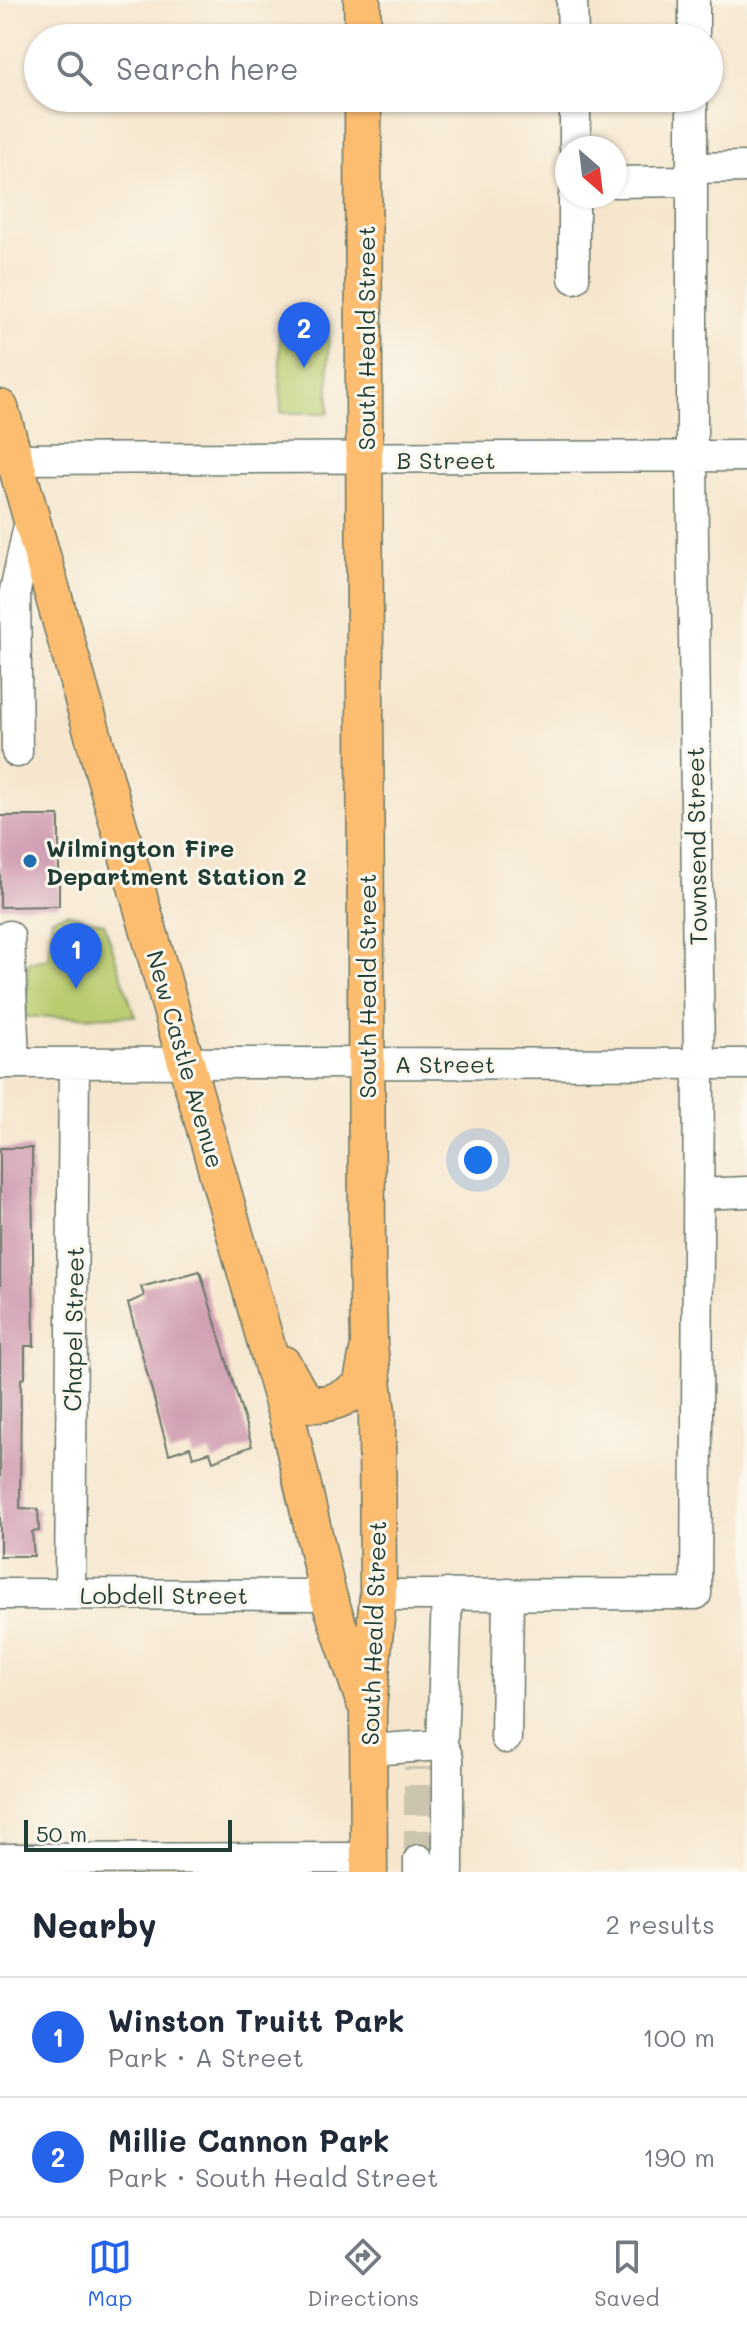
<!DOCTYPE html>
<html lang="en">
<head>
<meta charset="utf-8">
<style>
  :root { --surface:#fff; --page:#f6f6f7; --text:#1f2937; --muted:#747a83; --line:#e0e1e3; --accent:#2563eb }
  body { margin:0; font-family:Mali,sans-serif; background:var(--page); color:var(--text) }
  .compass { position:absolute; left:555px; top:136px; width:72px; height:72px; border-radius:50%; background:var(--surface); box-shadow:0 2px 6px #0004; rotate:152deg }
  .scale { position:absolute; left:24px; bottom:20px; width:208px; box-sizing:border-box; padding-left:8px; border:4px solid #1f3d34; border-top:0; font-size:22px; line-height:28px; white-space:nowrap; color:#1f3d34; -webkit-text-stroke:6px #fbf7ec; paint-order:stroke }
  .you { position:absolute; left:478px; top:1160px; width:28px; height:28px; margin:-20px; border:6px solid #fff; border-radius:50%; background:#1a73e8; box-shadow:0 0 0 12px #1a73e833 }
  .badge { display:grid; place-items:center; width:52px; height:52px; border-radius:50%; background:var(--accent); color:#fff; font-size:26px; font-weight:700 }
  .pin { position:absolute; translate:-50% -66px; filter:drop-shadow(0 2px 4px #0008) }
  .pin::after { content:''; position:absolute; top:42px; width:28px; height:24px; background:inherit; clip-path:polygon(0 0,100% 0,50% 100%) }
  .list { margin:0; padding:0; list-style:none }
  h2 { display:flex; justify-content:space-between; align-items:center; height:104px; margin:0; padding:0 32px; font-size:34px }
  h2 small { font-size:26px; font-weight:400; color:var(--muted) }
  .list li { display:grid; grid-template-columns:52px 1fr auto; gap:24px; align-items:center; box-sizing:border-box; height:120px; padding:0 32px; border-top:2px solid var(--line) }
  .list b { display:block; font-size:30px; white-space:nowrap }
  .list p { margin:0; font-size:26px; white-space:nowrap; color:var(--muted) }
  .list em { font-size:26px; font-style:normal; color:var(--muted) }
  .icon { flex:none; width:44px; height:44px; fill:none; stroke:currentColor; stroke-width:2; stroke-linecap:round; stroke-linejoin:round }
  .map { position:relative; flex:none; width:747px; height:1872px; overflow:hidden }
  .search { position:absolute; background:var(--surface); box-shadow:0 2px 6px #0004; left:24px; right:24px; top:24px; height:88px; display:flex; align-items:center; gap:20px; box-sizing:border-box; padding:0 28px; border-radius:44px; color:var(--muted); font-size:30px }
  .sheet { height:344px; background:var(--surface) }
  nav { display:flex; justify-content:space-around; align-items:center; box-sizing:border-box; height:112px; border-top:2px solid var(--line); background:var(--surface); font-size:22px; color:var(--muted) }
  nav a { display:grid; justify-items:center; gap:4px }
  nav .on { color:var(--accent) }
  .map>svg:first-child { display:block }
  .green { fill:#bacc6f; stroke:#6c8452; stroke-width:2 }
  .building { fill:#ce98ae }
  .lines { fill:none; stroke-linecap:round; stroke-linejoin:round }
  .minor-tunnel { stroke:#cbc4af; stroke-width:30; stroke-dasharray:30 15; stroke-linecap:butt }
  .minor-casing { stroke:#6a786a; stroke-width:33 }
  .major-casing { stroke:#6a786a; stroke-width:39 }
  .minor { stroke:#fff; stroke-width:30 }
  .major { stroke:#fcbd6f; stroke-width:36 }
  .poi-dot { fill:#1f6fb2; stroke:#fbf7ec; stroke-width:3 }
  .labels { text-anchor:middle; dominant-baseline:central; stroke-width:6; stroke-linejoin:round; paint-order:stroke }
  .street-label { font-size:24px; fill:#1f3d34; stroke:#fbf7ec }
  .poi-label { font-size:24px; font-weight:bold; fill:#1f3d34; stroke:#fbf7ec; text-anchor:start }
</style>
</head>
<body>
<div class="map">
<svg width="747" height="1872" viewBox="0 0 747 1872">
  <rect width="100%" height="100%" fill="#fbf7ec"/>
  <filter id="ink" filterUnits="userSpaceOnUse"><feTurbulence type="fractalNoise" baseFrequency=".0125" numOctaves="2"/><feDisplacementMap in="SourceGraphic" scale="16" xChannelSelector="R" yChannelSelector="G"/><feConvolveMatrix kernelMatrix="1 2 1 2 8 2 1 2 1" color-interpolation-filters="sRGB"/></filter>
  <filter id="wash" filterUnits="userSpaceOnUse"><feTurbulence type="fractalNoise" baseFrequency=".006" numOctaves="4" result="noise"/><feDisplacementMap in="SourceGraphic" scale="32" xChannelSelector="R" yChannelSelector="G"/><feGaussianBlur stdDeviation="1.8" result="paint"/><feColorMatrix in="noise" values="0 0 0 0 0 0 0 0 0 0 0 0 0 0 0 0 0 1.4 0 .05"/><feComposite in="paint" operator="in"/></filter>
  <g filter="url(#wash)">
    <rect width="100%" height="100%" fill="#f6e6ce"/>
    <path class="green" d="M328 322 329 413H281L279 323Z
      M67 913 104 923 135 1016 26 1017 28 962 48 959 52 918Z"/>
    <g id="blocks">
      <path class="building" d="M0 816H59V906L0 907Z
        M0 1148H32L34 1346H25V1378L21 1379 20 1508 38 1509 39 1531 32 1532 34 1556H0Z
        M200 1271 252 1446 213 1461 210 1452 193 1457 190 1447 169 1454 128 1303 144 1296 141 1287Z"/>
    </g>
  </g>
  <g filter="url(#ink)">
    <use href="#blocks" fill-opacity="0" stroke="#6a786a" stroke-width="2"/>
    <g class="lines">
      <path class="minor-tunnel" d="M419 1860V1767"/>
      <g class="minor-casing">
        <path id="minor" d="M572 0 573 38
          M694 38V0
          M575 148V98
          M691 168 747 167
          M615 182 691 181
          M574 278V196
          M0 459 747 456
          M17 752 15 591 31 516
          M9 936 14 1063
          M0 1063C249 1062 498 1064 747 1064
          M698 1194 747 1192
          M0 1594 328 1595
          M70 1594 74 1064
          M378 1595 696 1594 699 1064 692 457V98
          M506 1738 508 1594
          M442 1745 448 1758V1872
          M368 1750 442 1745 447 1594
          M0 1859 369 1858
          M419 1860V1872"/>
      </g>
      <g class="major-casing">
        <path id="major" d="M362 0 363 38
          M363 98 367 1255 369 1345 377 1413 378 1595 368 1710 369 1872
          M0 408 287 1417 328 1595 364 1701
          M283 1364 298 1391 310 1404C330 1405 344 1399 361 1387L368 1351"/>
      </g>
      <use href="#minor" class="minor"/>
      <use href="#major" class="major"/>
    </g>
  </g>
  <circle class="poi-dot" cx="30" cy="861" r="8"/>
  <g class="labels">
    <g class="street-label">
      <text transform="translate(365 338) rotate(-90)">South Heald Street</text>
      <text x="446" y="459">B Street</text>
      <text transform="translate(696 846) rotate(-91)">Townsend Street</text>
      <text transform="translate(366 986) rotate(-90)">South Heald Street</text>
      <text transform="translate(186 1059) rotate(74)">New Castle Avenue</text>
      <text x="445" y="1063">A Street</text>
      <text transform="translate(73 1329) rotate(-89)">Chapel Street</text>
      <text x="164" y="1594">Lobdell Street</text>
      <text transform="translate(373 1633) rotate(-88)">South Heald Street</text>
    </g>
    <g class="poi-label">
      <text x="46" y="847">Wilmington Fire<tspan x="46" dy="28">Department Station 2</tspan></text>
    </g>
  </g>
</svg>
<svg class="compass" viewBox="-18 -18 36 36"><path d="M0-13l5 13h-10z" fill="#e53935"/><path d="M0 13l5-13h-10z" fill="#747a83"/></svg>
<div class="scale">50 m</div>
<div class="you"></div>
<div class="pin badge" style="left:76px;top:989px">1</div>
<div class="pin badge" style="left:304px;top:368px">2</div>
<div class="search"><svg class="icon" aria-label="search" viewBox="0 0 24 24"><circle cx="10" cy="10" r="6"/><path d="M15 15l6 6"/></svg>Search here</div>
</div>
<section class="sheet">
<h2>Nearby<small>2 results</small></h2>
<ul class="list">
<li><span class="badge">1</span><div><b>Winston Truitt Park</b><p>Park · A Street</p></div><em>100 m</em></li>
<li><span class="badge">2</span><div><b>Millie Cannon Park</b><p>Park · South Heald Street</p></div><em>190 m</em></li>
</ul>
</section>
<nav>
<a class="on"><svg class="icon" aria-label="map" viewBox="0 0 24 24"><path d="M3 6l6-2 6 2 6-2v14l-6 2-6-2-6 2zM9 4v14M15 6v14"/></svg>Map</a>
<a><svg class="icon" aria-label="directions" viewBox="0 0 24 24"><path d="M12 3l9 9-9 9-9-9zM9 14v-3h6M13 9l2 2-2 2"/></svg>Directions</a>
<a><svg class="icon" aria-label="saved" viewBox="0 0 24 24"><path d="M7 4h10v16l-5-4-5 4z"/></svg>Saved</a>
</nav>
</body>
</html>
